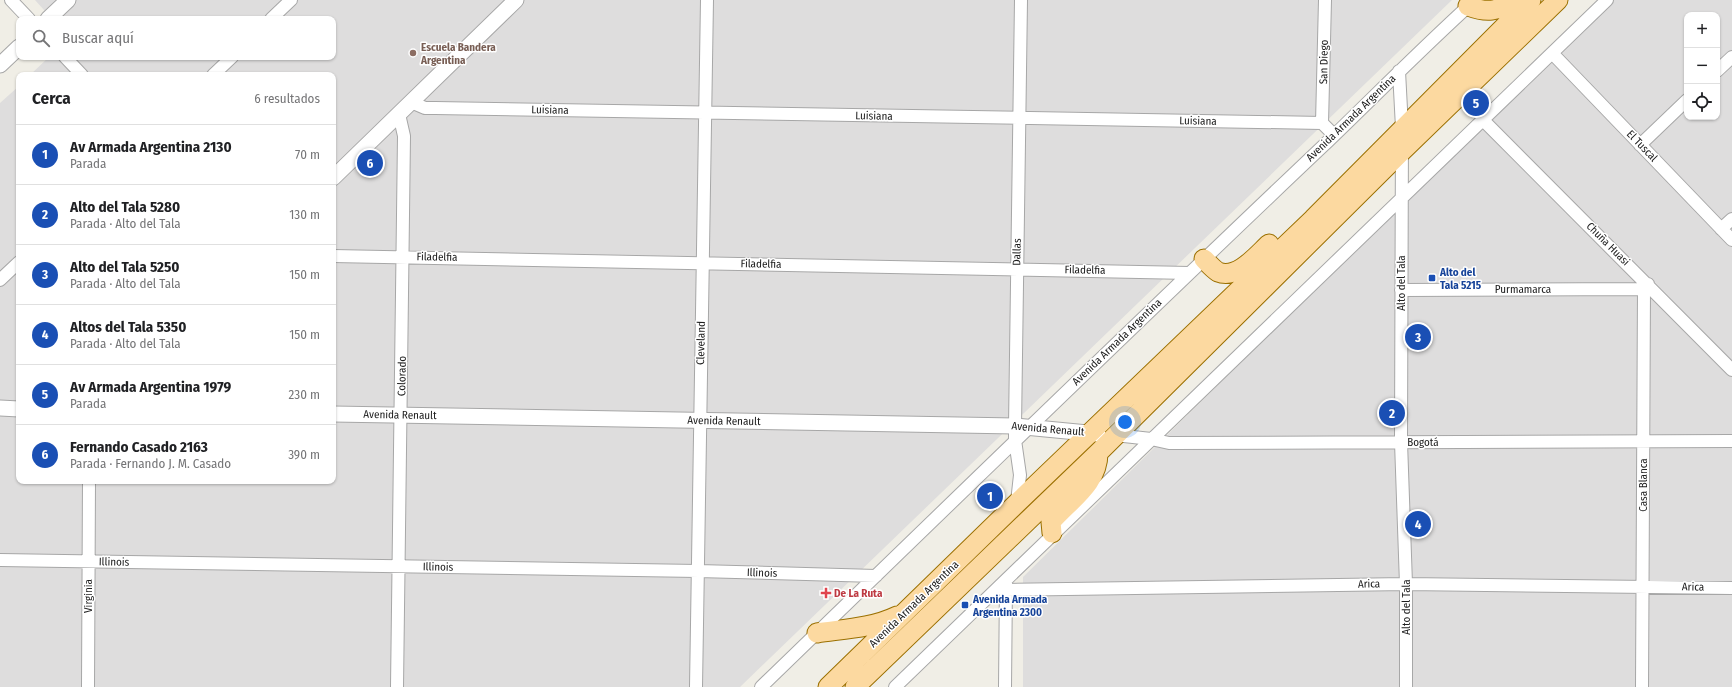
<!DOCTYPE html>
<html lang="es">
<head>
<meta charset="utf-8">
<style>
  :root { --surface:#fff; --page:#f6f6f6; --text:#202124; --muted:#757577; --line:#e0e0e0; --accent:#1a73e8 }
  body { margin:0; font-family:"Fira Sans Condensed",sans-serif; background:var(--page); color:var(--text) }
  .controls { position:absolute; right:12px; top:12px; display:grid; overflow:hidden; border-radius:8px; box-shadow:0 1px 3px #0004 }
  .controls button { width:36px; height:36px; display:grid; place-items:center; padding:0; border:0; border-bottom:1px solid var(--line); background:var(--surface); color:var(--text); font:20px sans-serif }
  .you { position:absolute; left:1125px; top:422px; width:14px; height:14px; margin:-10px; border:3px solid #fff; border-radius:50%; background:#1a73e8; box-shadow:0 0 0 6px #1a73e833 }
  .badge { display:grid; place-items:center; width:26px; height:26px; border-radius:50%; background:var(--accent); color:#fff; font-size:13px; font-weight:700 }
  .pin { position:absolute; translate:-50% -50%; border:2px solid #fff; box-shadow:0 1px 4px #0006 }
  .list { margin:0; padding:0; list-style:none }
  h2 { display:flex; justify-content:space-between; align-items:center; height:52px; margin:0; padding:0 16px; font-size:17px }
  h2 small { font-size:13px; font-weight:400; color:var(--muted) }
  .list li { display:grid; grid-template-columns:26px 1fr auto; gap:12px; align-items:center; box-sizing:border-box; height:60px; padding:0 16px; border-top:1px solid var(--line) }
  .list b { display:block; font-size:15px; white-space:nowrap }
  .list p { margin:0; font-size:13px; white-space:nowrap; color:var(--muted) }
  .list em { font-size:13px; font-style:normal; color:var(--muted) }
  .icon { flex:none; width:22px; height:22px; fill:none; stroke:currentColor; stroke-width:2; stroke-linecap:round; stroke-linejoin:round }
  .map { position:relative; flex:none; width:1732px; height:687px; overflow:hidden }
  .search { position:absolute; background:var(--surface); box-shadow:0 1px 3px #0004; left:16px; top:16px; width:320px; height:44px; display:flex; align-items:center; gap:10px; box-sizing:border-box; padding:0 14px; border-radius:8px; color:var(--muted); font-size:15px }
  .panel { position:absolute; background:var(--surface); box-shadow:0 1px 3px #0004; left:16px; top:72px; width:320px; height:412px; border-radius:8px }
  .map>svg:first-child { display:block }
  .residential { fill:#dedddd; fill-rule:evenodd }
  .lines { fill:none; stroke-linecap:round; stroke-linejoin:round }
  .minor-casing { stroke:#a7a7a7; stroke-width:14 }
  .tertiary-casing { stroke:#a7a7a7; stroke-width:17 }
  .primary-casing { stroke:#9b7000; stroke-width:21 }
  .minor { stroke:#fff; stroke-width:12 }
  .tertiary { stroke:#fff; stroke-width:15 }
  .primary { stroke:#fcd9a0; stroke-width:19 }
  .education-dot { fill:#8d6e63; stroke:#fff; stroke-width:1.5 }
  .transit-dot { fill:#1a4fb4; stroke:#fff; stroke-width:1.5 }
  .health-dot { fill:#e0444e; stroke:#fff; stroke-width:1.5 }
  .labels { text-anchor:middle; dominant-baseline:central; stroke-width:3; stroke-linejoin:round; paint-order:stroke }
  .education-label { font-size:11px; font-weight:bold; fill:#785e54; stroke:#fff; text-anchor:start }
  .street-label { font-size:11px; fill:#202020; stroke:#fff }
  .transit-label { font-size:11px; font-weight:bold; fill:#164399; stroke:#fff; text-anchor:start }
  .health-label { font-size:11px; font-weight:bold; fill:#be3a42; stroke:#fff; text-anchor:start }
</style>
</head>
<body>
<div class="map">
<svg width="1732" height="687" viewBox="0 0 1732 687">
  <rect width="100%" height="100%" fill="#f0eee6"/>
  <path class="residential" d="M35 0H1452L740 687H0V103L19 86V481H333V75H30L49 57H333V19H52Z
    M1609 0H1732V687H1023V577ZM1687 15H1717V117H1687Z"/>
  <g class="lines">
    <g class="minor-casing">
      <path id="minor" d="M11 0 29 19
        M271 19 291 0
        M1552 53 1732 240
        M65 57 82 75
        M1399 71 1402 128 1401 442 1406 584V687
        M1717 71 1732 57
        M213 75 232 57
        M411 102 425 108H435L1322 123 1334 135
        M1483 120 1732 370
        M1322 123 1325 0
        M1640 145 1687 100
        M1721 229 1732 219
        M333 256 1189 273
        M0 280 19 262
        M1401 290 1644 289
        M1115 435 1151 439 1169 443 1732 441
        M1017 502 1020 475 1015 440V426L1021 0
        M0 560 698 571 876 576
        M1006 590 1406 584 1732 588
        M88 687 89 481
        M397 687 404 136 399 114
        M696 687 707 0
        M761 687C948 506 1134 325 1323 146 1373 98 1422 48 1474 1
        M895 687 1607 0
        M1005 687 1006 582
        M1642 687 1644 289 1648 284"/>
    </g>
    <g class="tertiary-casing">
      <path id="tertiary" d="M48 19 68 0
        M0 65 19 47
        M333 178 516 0
        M0 408 19 409
        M333 414 1015 426 1098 434"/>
    </g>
    <g class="primary-casing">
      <path id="primary" d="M1468 6C1487 13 1497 12 1514 0
        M1204 259C1208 263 1213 269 1218 272 1237 280 1257 255 1269 244
        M1052 533 1051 522C1070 500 1098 484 1098 453
        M817 633C844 629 872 628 897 616
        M828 687 1017 503 1313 219 1531 0
        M855 687 1098 453 1401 152 1558 0"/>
    </g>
    <use href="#minor" class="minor"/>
    <use href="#tertiary" class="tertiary"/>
    <use href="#primary" class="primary"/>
  </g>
  <circle class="education-dot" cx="413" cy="53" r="4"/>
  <g class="transit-dot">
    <rect x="1428" y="274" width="8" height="8" rx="2"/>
    <rect x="961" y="601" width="8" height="8" rx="2"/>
  </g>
  <path class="health-dot" d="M824 587h4v4h4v4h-4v4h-4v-4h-4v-4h4z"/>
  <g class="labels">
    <g class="education-label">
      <text x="421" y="47">Escuela Bandera<tspan x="421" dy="13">Argentina</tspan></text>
    </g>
    <g class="street-label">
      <text transform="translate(1324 62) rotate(-89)">San Diego</text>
      <text transform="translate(550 110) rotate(1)">Luisiana</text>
      <text transform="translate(874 116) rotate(1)">Luisiana</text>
      <text transform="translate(1351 118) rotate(-44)">Avenida Armada Argentina</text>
      <text transform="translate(1198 121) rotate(1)">Luisiana</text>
      <text transform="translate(1642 146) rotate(46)">El Tuscal</text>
      <text transform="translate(1608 244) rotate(45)">Chuña Huasi</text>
      <text transform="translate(1017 252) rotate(-89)">Dallas</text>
      <text transform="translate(437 257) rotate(1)">Filadelfia</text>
      <text transform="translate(761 264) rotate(1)">Filadelfia</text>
      <text transform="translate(1085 270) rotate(1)">Filadelfia</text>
      <text transform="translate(1401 283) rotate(-90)">Alto del Tala</text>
      <text x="1523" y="289">Purmamarca</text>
      <text transform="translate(1117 342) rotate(-44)">Avenida Armada Argentina</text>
      <text transform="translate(701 343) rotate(-89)">Cleveland</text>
      <text transform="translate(402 376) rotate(-89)">Colorado</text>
      <text transform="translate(400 415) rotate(1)">Avenida Renault</text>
      <text transform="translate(724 421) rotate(1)">Avenida Renault</text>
      <text transform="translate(1048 429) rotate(5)">Avenida Renault</text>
      <text x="1423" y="442">Bogotá</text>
      <text transform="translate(1643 485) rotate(-90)">Casa Blanca</text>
      <text transform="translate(114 562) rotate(1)">Illinois</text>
      <text transform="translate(438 567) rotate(1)">Illinois</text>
      <text transform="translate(762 573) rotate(2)">Illinois</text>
      <text transform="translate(1369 584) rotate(-1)">Arica</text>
      <text transform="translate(1693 587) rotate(1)">Arica</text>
      <text transform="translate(88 596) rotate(-90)">Virginia</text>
      <text transform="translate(914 604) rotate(-44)">Avenida Armada Argentina</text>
      <text transform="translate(1406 607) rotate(-90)">Alto del Tala</text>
    </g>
    <g class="transit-label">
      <text x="1440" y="272">Alto del<tspan x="1440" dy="13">Tala 5215</tspan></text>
      <text x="973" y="599">Avenida Armada<tspan x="973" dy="13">Argentina 2300</tspan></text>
    </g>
    <g class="health-label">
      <text x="834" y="593">De La Ruta</text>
    </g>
  </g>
</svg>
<div class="controls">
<button>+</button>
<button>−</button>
<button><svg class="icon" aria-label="locate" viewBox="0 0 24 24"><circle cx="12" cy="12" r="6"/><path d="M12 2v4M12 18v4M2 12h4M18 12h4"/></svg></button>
</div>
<div class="you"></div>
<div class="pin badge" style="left:990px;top:496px;background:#1a4fb4">1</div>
<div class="pin badge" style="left:1392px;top:413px;background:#1a4fb4">2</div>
<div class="pin badge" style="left:1418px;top:337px;background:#1a4fb4">3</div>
<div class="pin badge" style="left:1418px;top:524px;background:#1a4fb4">4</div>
<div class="pin badge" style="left:1476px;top:103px;background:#1a4fb4">5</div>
<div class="pin badge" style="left:370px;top:163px;background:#1a4fb4">6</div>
<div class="search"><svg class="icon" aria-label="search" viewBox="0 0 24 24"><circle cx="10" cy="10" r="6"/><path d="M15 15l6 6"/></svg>Buscar aquí</div>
<section class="panel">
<h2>Cerca<small>6 resultados</small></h2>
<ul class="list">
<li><span class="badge" style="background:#1a4fb4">1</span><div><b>Av Armada Argentina 2130</b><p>Parada</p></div><em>70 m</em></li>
<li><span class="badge" style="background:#1a4fb4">2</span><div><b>Alto del Tala 5280</b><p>Parada · Alto del Tala</p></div><em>130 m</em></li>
<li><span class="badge" style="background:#1a4fb4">3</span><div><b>Alto del Tala 5250</b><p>Parada · Alto del Tala</p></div><em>150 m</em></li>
<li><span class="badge" style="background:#1a4fb4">4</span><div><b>Altos del Tala 5350</b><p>Parada · Alto del Tala</p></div><em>150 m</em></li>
<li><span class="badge" style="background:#1a4fb4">5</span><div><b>Av Armada Argentina 1979</b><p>Parada</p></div><em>230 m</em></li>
<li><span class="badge" style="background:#1a4fb4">6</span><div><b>Fernando Casado 2163</b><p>Parada · Fernando J. M. Casado</p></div><em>390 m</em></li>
</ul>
</section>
</div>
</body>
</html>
